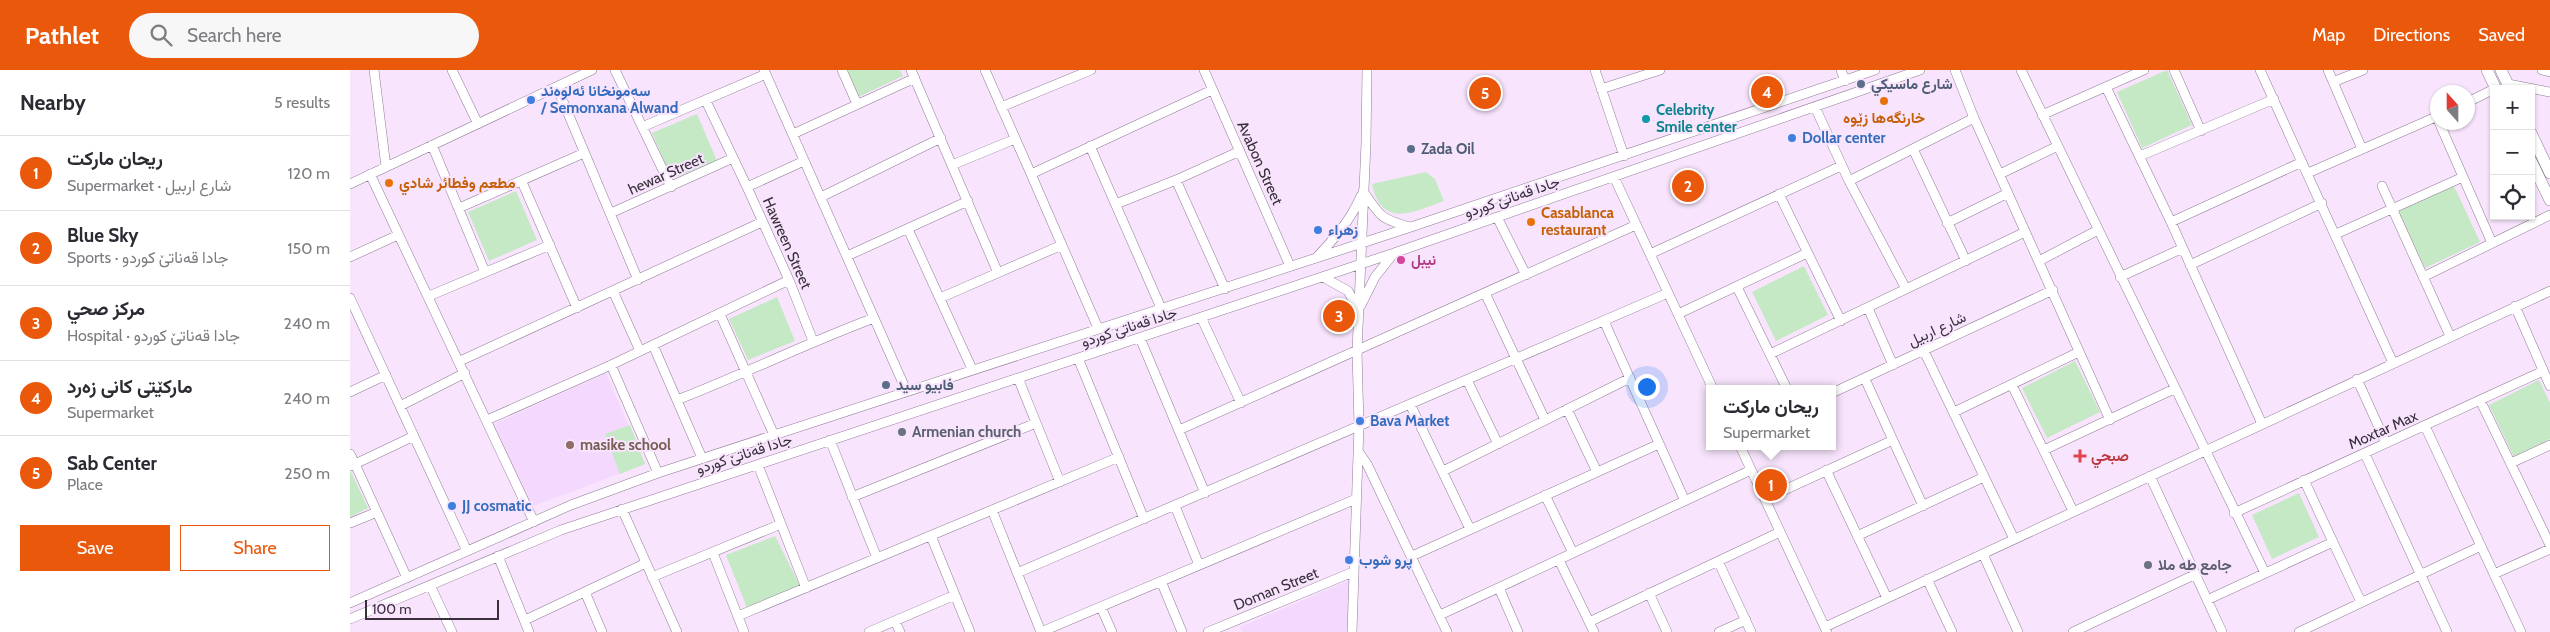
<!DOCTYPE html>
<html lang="en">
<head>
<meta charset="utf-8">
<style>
  :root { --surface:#fff; --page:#f7f7f7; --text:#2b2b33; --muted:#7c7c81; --line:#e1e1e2; --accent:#ea580c }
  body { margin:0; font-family:Cabin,Vazirmatn,sans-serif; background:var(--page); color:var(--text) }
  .controls { position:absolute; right:15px; top:15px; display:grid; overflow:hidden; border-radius:0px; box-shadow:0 1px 4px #0004 }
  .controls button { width:45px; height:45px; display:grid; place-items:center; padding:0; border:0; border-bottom:1px solid var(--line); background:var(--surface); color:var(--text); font:25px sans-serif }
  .compass { position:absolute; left:2080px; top:15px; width:45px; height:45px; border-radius:50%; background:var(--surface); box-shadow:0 1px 4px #0004; rotate:339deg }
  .scale { position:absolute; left:15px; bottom:12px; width:134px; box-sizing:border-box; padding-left:5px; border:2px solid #39303c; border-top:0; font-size:14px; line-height:18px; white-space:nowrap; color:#39303c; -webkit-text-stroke:4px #f8e5fd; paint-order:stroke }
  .you { position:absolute; left:1296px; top:316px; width:18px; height:18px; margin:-12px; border:4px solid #fff; border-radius:50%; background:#1a73e8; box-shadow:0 0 0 8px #1a73e833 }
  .badge { display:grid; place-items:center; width:32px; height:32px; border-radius:50%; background:var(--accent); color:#fff; font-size:16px; font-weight:700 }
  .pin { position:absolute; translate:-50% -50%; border:2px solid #fff; box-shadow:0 1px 5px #0006 }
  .popup { position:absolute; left:1356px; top:315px; width:130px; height:65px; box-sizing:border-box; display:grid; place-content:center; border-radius:0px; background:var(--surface); filter:drop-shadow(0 1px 4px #0005); font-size:16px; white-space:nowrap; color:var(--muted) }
  .popup b { font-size:19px; color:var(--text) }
  .popup::after { content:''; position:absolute; left:50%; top:100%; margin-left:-10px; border:10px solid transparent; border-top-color:var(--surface) }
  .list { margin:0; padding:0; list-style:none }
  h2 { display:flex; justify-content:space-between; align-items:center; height:65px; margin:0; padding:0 20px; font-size:21px }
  h2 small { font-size:16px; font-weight:400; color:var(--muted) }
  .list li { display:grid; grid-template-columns:32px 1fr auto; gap:15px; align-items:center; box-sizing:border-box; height:75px; padding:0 20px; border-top:1px solid var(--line) }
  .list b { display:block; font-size:19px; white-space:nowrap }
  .list p { margin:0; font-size:16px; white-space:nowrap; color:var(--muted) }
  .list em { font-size:16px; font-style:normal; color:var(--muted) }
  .actions { display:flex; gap:10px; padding:15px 20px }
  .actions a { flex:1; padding:11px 0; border:1px solid var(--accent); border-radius:0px; text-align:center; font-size:18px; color:var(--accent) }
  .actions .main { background:var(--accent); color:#fff }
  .icon { flex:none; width:28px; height:28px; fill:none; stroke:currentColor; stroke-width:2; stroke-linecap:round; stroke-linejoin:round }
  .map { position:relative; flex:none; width:2200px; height:562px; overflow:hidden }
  header { display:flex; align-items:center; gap:30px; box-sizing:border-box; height:70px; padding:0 25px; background:var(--accent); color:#fff }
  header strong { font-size:24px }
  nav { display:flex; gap:28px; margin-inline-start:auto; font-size:18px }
  .search { width:350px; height:45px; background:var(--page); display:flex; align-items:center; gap:12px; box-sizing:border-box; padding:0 18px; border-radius:28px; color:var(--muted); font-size:19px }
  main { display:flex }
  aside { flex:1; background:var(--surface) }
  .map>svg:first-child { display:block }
  .built { fill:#f4d8fd }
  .green { fill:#c4e9c4 }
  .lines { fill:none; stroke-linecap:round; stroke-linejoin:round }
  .minor-casing { stroke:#907b96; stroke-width:10 }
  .major-casing { stroke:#907b96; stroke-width:12 }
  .minor { stroke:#fff; stroke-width:9 }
  .major { stroke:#fff; stroke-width:11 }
  .service-dot { fill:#5c6f8a; stroke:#f8e5fd; stroke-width:2 }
  .shop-dot { fill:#3f7fe0; stroke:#f8e5fd; stroke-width:2 }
  .food-dot { fill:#e8710a; stroke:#f8e5fd; stroke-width:2 }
  .culture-dot { fill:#0f9aa8; stroke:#f8e5fd; stroke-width:2 }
  .hotel-dot { fill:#d1479c; stroke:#f8e5fd; stroke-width:2 }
  .worship-dot { fill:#6b7280; stroke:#f8e5fd; stroke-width:2 }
  .education-dot { fill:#8d6e63; stroke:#f8e5fd; stroke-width:2 }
  .health-dot { fill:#e0444e; stroke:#f8e5fd; stroke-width:2 }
  .labels { text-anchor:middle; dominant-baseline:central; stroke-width:4; stroke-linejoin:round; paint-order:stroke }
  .service-label { font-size:15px; font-weight:bold; fill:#4e5e75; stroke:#f8e5fd; text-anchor:start }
  .shop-label { font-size:15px; font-weight:bold; fill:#366cbe; stroke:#f8e5fd; text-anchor:start }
  .culture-label { font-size:15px; font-weight:bold; fill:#0d838f; stroke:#f8e5fd; text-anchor:start }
  .food-label { font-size:15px; font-weight:bold; fill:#c56008; stroke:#f8e5fd; text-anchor:start }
  .street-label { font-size:15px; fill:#39303c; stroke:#f8e5fd }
  .hotel-label { font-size:15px; font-weight:bold; fill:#b23c85; stroke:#f8e5fd; text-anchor:start }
  .worship-label { font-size:15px; font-weight:bold; fill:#5b616d; stroke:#f8e5fd; text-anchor:start }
  .education-label { font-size:15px; font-weight:bold; fill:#785e54; stroke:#f8e5fd; text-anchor:start }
  .health-label { font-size:15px; font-weight:bold; fill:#be3a42; stroke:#f8e5fd; text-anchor:start }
</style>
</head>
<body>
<header>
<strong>Pathlet</strong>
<div class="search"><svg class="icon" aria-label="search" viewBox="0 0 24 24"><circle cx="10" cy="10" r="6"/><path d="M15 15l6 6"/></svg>Search here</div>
<nav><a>Map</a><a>Directions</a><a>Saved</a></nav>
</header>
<main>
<aside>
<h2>Nearby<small>5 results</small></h2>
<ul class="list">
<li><span class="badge">1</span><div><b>ريحان ماركت</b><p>Supermarket · شارع اربيل</p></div><em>120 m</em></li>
<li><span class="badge">2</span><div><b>Blue Sky</b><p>Sports · جادا قەناتێ کوردو</p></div><em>150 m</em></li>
<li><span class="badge">3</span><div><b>مركز صحي</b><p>Hospital · جادا قەناتێ کوردو</p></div><em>240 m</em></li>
<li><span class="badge">4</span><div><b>مارکێتی کانی زەرد</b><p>Supermarket</p></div><em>240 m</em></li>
<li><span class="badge">5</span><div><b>Sab Center</b><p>Place</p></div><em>250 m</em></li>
</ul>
<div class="actions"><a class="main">Save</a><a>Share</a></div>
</aside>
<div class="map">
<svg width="2200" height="562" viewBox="0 0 2200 562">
  <rect width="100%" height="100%" fill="#f8e5fd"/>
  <path class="built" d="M256 303 295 394 181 437 144 354Z
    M1000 510 999 562H892L890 557Z"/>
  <path class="green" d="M495 0H550L553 6 508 27Z
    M1817 0 1842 55 1792 78 1767 22Z
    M347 44 367 91 322 109 302 63Z
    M1076 102 1085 109 1094 131C1064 142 1031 159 1022 114Z
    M2104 116 2130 172 2075 198 2048 141Z
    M166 121 187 170 139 191 118 142Z
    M1454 196 1478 245 1426 271 1402 222Z
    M427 227 445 271 398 290 379 249Z
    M1725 291 1750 342 1697 368 1672 318Z
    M2189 310 2200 333V369L2164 387 2139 335Z
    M280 355 295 394 270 404 255 364Z
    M0 400 18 438 0 447Z
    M1949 423 1969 467 1922 489 1902 445Z
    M425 466 450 516 397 538 376 485Z"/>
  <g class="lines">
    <g class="minor-casing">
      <path id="minor" d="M24 0 36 97
        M102 0 128 54
        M265 0 321 117
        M414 0 556 320
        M492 0 507 34
        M561 0 648 203
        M635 0 681 104 862 20
        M854 0 940 196
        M1245 0 1274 86
        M1491 0 1495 11
        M1605 0 1624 48 1760 350
        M1671 0 1915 503
        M1824 0 1851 61
        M1910 0 2043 293
        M1978 0 2012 79
        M2192 0 2200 2
        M1983 12 2013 0
        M2158 14 2200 22
        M207 17 288 210
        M1756 17 1821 152 1912 354
        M1251 19 1310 0
        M356 31 397 117
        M2118 32 2144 19
        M651 37 741 0
        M1465 37 1499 111 1556 219
        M1692 45 1794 0
        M2089 52 2142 173
        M292 57 416 4
        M443 64 565 8
        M82 75 135 202
        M740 76 811 238
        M1563 79 1616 191
        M1790 86 1924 29
        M454 91 397 117 439 210 463 271
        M602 95 665 69
        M1958 103 2088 46
        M20 104 184 452
        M681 104 748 258
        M1650 104 1708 76
        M1264 107 1363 319
        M1499 111 1624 48
        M172 112 227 238
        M0 114 242 0
        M2032 116 2100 266
        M1013 121C1030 146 1030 149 1060 157
        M1429 124 1491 251
        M471 127 591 68
        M766 134 826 110
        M109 138 234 83
        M261 143 383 88
        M1147 147 1176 205
        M1821 152 1952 92
        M1597 153 1658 123
        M558 159 622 299
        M1986 164 2113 107
        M1300 184 1491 96
        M497 186 618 131
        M0 187 48 165
        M966 188C985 168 1000 151 1011 126
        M1689 191 1748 160
        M1840 195 1972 133
        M973 207 998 221 1008 239
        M1770 207 1833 178
        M2073 207 2200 145
        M1387 217 1437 319
        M875 219 826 110 890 81
        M263 221 290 281
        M1135 223 1195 350
        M79 226 200 175
        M0 228 117 481
        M590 228 712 175
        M1011 235 1025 207 1044 183
        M2165 236 2200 316
        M1518 238 1543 295
        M370 244 424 365
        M1328 244 1457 183
        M851 247 891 333
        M1254 251 1335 431
        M790 268 855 423
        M303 275 352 388
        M1574 281 1664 469
        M1420 284 1675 162
        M728 288 794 449
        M110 291 412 152
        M261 295 308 403
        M668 308 710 412
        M1515 309 1573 436
        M2007 309 2036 373
        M1117 310 1148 374
        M1662 315 1723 441
        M0 322 36 305
        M1482 323 1703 220
        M327 330C394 304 457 273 524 248
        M2130 330 2200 475
        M1060 334 1120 459
        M50 336 115 303
        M1217 339 1247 402
        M1604 342 1729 282
        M137 350 261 295 439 210
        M2075 356 2171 562
        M829 360 1286 155
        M480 370 527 488
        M1390 376 1477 562
        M1694 380 1824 319
        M1008 381 1017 394 1097 562
        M0 384 5 394 64 366
        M2015 384 2097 562
        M2161 393 2200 375
        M408 395 456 518
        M0 396 5 394 57 508
        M1476 400 1537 528
        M1093 401 1280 308
        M1800 406 1872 562
        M1954 410 2011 532
        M1195 425 1223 483
        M502 427 686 353
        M1415 429 1543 370
        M825 436 849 495
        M272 439 327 562
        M642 440 691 562 1006 429
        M1884 443 2193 301
        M0 453 27 442
        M581 466 620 562
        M1507 466 1634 407
        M363 483 394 562
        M1633 484 1668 562
        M148 486 179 562
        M1062 486 1309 374
        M1209 490 1244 562
        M1368 491 1401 562
        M667 503 1318 223
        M2144 504 2200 479
        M302 507 431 454
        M1577 509 1602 562
        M811 511 832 562
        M80 515 102 562
        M1149 518 1168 562
        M235 522 252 562
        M1299 523 1317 562
        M1857 530 1983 472
        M0 533 221 435 308 403 1061 157 1525 0
        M751 537 762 562
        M1090 545 1401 400
        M388 546 769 387
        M0 549 211 460 1044 183 1570 0
        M175 550 296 493
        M545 551 550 562
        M1239 552 1430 462
        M1475 557 2200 221
        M519 562 605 525
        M858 562 1003 502
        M1002 562 1009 356 1007 281 1016 73 1017 0
        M1369 562 1396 550
        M1723 562 1846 504
        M1949 562 2131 476"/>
    </g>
    <g class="major-casing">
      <path id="major" d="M2137 0 2146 19
        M2151 0 2160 19
        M2181 63 2200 103
        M2181 91 2200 130"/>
    </g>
    <use href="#minor" class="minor"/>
    <use href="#major" class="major"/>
  </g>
  <g class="service-dot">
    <circle cx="1511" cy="14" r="5"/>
    <circle cx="1061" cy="79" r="5"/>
    <circle cx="536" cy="315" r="5"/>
  </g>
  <g class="shop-dot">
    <circle cx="181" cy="30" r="5"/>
    <circle cx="1442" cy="68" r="5"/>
    <circle cx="968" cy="160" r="5"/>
    <circle cx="1010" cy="351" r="5"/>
    <circle cx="102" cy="436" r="5"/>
    <circle cx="999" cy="490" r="5"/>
  </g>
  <g class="food-dot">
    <circle cx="1534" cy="31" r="5"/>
    <circle cx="39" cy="113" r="5"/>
    <circle cx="1181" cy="152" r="5"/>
  </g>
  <circle class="culture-dot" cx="1296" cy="49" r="5"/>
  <circle class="hotel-dot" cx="1051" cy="190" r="5"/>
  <g class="worship-dot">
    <circle cx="552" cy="362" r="5"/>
    <circle cx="1798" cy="495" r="5"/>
  </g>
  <circle class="education-dot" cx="220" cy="375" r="5"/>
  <path class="health-dot" d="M1727.5 378.5h5v5h5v5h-5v5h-5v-5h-5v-5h5z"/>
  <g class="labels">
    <g class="service-label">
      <text x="1521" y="14">شارع ماسيكي</text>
      <text x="1071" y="79">Zada Oil</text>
      <text x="546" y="315">فابيو سيد</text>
    </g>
    <g class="shop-label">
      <text x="191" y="21">سەمونخانا ئەلوەند<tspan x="191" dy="17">/ Semonxana Alwand</tspan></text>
      <text x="1452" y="68">Dollar center</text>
      <text x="978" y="160">زهراء</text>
      <text x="1020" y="351">Bava Market</text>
      <text x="112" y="436">JJ cosmatic</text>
      <text x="1009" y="490">پرو شوب</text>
    </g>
    <g class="culture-label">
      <text x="1306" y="40">Celebrity<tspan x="1306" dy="17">Smile center</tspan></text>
    </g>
    <g class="food-label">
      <text x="1534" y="48" text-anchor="middle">خارنگەها زێوە</text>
      <text x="49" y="113">مطعم وفطائر شادي</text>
      <text x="1191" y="143">Casablanca<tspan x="1191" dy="17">restaurant</tspan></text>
    </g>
    <g class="street-label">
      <text transform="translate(910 93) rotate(66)">Avabon Street</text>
      <text transform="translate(316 104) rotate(-24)">hewar Street</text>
      <text transform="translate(1162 127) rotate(-19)">جادا قەناتێ کوردو</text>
      <text transform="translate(437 173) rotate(66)">Hawreen Street</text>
      <text transform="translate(779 257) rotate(-18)">جادا قەناتێ کوردو</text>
      <text transform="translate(1587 259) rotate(-25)">شارع اربيل</text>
      <text transform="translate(2033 360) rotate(-24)">Moxtar Max</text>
      <text transform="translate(394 384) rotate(-18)">جادا قەناتێ کوردو</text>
      <text transform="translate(926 519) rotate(-22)">Doman Street</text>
    </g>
    <g class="hotel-label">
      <text x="1061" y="190">نيبل</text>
    </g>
    <g class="worship-label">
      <text x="562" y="362">Armenian church</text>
      <text x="1808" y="495">جامع طه ملا</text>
    </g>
    <g class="education-label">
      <text x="230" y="375">masike school</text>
    </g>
    <g class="health-label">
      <text x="1741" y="386">صبحي</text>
    </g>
  </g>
</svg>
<div class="controls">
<button>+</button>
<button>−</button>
<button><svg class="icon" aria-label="locate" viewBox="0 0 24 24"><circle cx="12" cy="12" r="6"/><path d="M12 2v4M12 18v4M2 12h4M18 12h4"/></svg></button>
</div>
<svg class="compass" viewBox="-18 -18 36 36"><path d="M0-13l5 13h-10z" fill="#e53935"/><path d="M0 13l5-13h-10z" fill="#7c7c81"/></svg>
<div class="scale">100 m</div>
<div class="you"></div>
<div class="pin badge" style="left:1421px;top:415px">1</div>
<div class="popup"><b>ريحان ماركت</b>Supermarket</div>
<div class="pin badge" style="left:1338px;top:116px">2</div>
<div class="pin badge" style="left:989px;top:246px">3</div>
<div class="pin badge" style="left:1417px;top:22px">4</div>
<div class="pin badge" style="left:1135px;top:23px">5</div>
</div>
</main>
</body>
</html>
